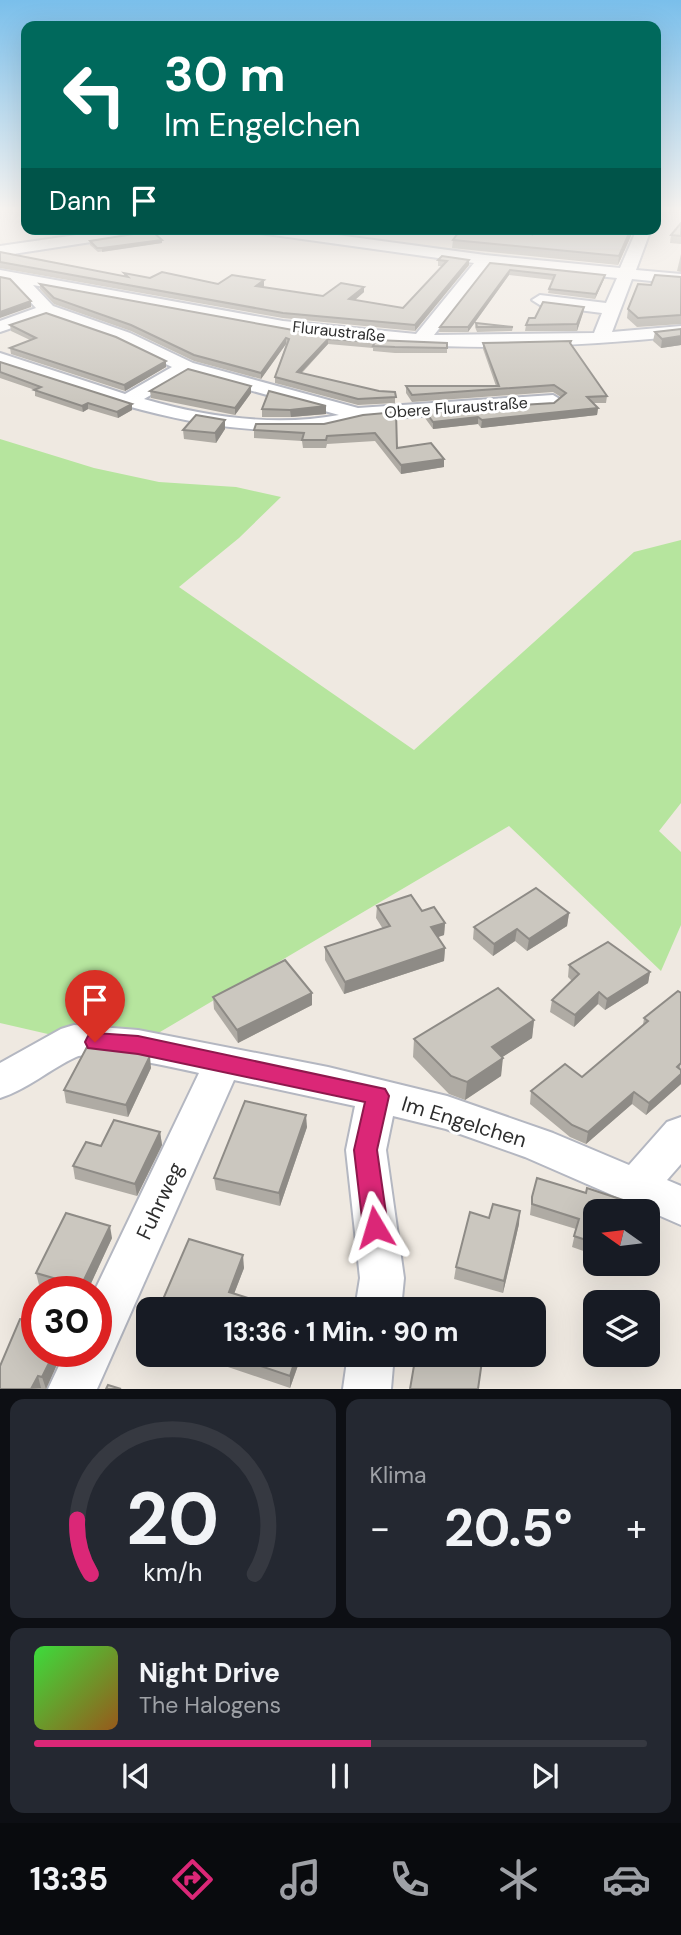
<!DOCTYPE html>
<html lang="de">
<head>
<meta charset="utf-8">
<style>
	:root { --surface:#171b24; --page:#242831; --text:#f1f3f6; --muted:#9ea1a6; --line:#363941; --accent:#db2777 }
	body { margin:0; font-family:"DM Sans",sans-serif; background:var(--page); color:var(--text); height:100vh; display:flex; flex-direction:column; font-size:26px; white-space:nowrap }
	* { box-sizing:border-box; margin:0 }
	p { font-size:23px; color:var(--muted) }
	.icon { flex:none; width:38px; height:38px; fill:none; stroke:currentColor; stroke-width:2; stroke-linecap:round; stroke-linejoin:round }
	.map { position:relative; height:1389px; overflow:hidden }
	.drawer { display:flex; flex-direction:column; gap:10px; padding:10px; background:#0d0f14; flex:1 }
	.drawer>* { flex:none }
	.guide { position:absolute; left:21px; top:21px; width:640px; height:214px; border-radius:14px; box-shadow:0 7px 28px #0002; background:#00695c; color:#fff; overflow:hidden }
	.needle { width:46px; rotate:284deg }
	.controls { position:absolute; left:583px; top:1199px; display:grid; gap:14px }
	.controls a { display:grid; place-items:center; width:77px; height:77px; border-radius:14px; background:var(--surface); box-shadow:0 7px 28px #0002; font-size:35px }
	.speed { position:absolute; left:21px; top:1276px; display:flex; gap:14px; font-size:35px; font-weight:700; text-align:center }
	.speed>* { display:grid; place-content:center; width:91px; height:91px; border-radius:50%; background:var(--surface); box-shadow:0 7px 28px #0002; line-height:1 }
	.speed .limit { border:10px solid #d22; background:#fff; color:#111 }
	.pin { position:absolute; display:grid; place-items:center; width:60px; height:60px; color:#fff; margin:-72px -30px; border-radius:50% 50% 50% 0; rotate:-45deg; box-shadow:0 0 7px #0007 }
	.pin .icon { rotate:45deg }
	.me { position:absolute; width:77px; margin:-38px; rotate:353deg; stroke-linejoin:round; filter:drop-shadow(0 0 5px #0008) }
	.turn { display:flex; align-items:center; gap:24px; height:147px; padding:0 28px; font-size:32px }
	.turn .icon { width:91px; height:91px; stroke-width:2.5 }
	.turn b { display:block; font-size:49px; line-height:60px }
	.then { display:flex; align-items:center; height:66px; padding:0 28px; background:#0003; gap:14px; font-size:26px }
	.big { font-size:52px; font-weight:700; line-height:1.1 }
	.drawer .card { flex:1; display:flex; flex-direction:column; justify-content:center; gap:10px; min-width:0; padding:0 24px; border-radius:14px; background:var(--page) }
	.drawer .dial { align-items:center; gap:0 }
	.dial svg { height:182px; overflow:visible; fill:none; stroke:var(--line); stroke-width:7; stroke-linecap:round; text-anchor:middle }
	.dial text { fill:var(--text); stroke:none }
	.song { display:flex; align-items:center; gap:21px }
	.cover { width:84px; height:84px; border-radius:10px; background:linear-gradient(135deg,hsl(120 70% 55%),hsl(30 70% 35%)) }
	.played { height:7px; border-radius:4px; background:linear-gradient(90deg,var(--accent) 55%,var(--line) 55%) }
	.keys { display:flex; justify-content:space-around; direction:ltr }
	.heat { display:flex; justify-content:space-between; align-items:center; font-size:38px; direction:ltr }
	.drawer .tiles { flex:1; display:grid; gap:10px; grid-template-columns:1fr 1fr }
	.card:last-child { grid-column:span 2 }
	.trip { position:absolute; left:136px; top:1297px; width:410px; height:70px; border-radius:14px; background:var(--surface); box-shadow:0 7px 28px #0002; font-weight:700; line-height:70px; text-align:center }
	.tabs { display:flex; height:112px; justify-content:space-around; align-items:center; background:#090b0e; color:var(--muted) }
	.tabs .icon { width:49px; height:49px }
	.tabs .selected { color:var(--accent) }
	.tabs b { font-size:32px; color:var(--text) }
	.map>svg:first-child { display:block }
	.green { fill:#b6e59e }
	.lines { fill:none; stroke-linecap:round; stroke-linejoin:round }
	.street-casing { stroke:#b4b7c1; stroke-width:4 }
	.street { fill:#fff; fill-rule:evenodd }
	.wall { fill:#afaba4 }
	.shaded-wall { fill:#8e8b86 }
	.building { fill:#cbc7bf; stroke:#8e8b86; stroke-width:2 }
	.route { fill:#db2777; stroke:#8e194d; stroke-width:2 }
	.labels { text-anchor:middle; stroke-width:6; stroke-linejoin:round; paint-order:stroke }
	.far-street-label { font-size:16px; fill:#2e2e2e; stroke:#fff }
	.near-street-label { font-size:21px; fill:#2e2e2e; stroke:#fff }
</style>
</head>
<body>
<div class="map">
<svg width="681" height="1389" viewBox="0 0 681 1389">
	<rect width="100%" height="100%" fill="#efe9e1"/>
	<!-- green -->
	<path class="green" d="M0,439L94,468L159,482L236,487L281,497L239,538L179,587L414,750L634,552L681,540V803L659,831L681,852V925L661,971L509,826L138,1045L74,1040L0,1023Z"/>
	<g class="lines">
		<!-- street casing -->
		<g class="street-casing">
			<g id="street">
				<path d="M118,229H157L150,233L0,256V246Z"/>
				<path d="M252,229H293L485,255L620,268L637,229H651L636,270L681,274V284L632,279L612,332L681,326V336C565,348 448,352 331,338C231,326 132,301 33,285L53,306L130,333L193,363L358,408L553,395L563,401L553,407L362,420C343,429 321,430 300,430C195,434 98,398 0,365V353L125,394L172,367L118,341L47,316L0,332V321L36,308L12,282L0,280V270L283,321L416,334L474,263L259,233ZM489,265L617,278L606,303L540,295L532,300L540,305L602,313L594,333L434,335ZM188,373L339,415C276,427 206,417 144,399Z"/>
				<path d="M74,1025L138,1030L328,1067L447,1096L553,1133L629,1165L667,1122L681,1117V1164L667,1180L681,1186V1225L525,1157L446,1129L393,1116L386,1150L404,1278L401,1309H355L360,1278L346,1150L355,1106L234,1080L97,1389H48L66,1351H96V1292H94L199,1073C177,1068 93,1049 76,1057C50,1069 28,1089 0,1098V1063L61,1029Z"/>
				<path d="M348,1354H394L391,1389H343Z"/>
			</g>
		</g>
		<!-- street -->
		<use href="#street" class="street"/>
	</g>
	<!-- wall -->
	<g class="wall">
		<path d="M681,223V244L670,243L671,235Z"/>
		<path d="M513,229H634L618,265L452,248L453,240L511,234Z"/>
		<path d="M90,241L162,243L98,252L90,245Z"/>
		<path d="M0,252L124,276V273L150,278L218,284L264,286L262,287L323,296L364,287V292L355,300L403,308L442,266H438V260H469V265L415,331L283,318L0,268Z"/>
		<path d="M681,254V272L677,271Z"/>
		<path d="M490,263L604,279L595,299L548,293L549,289L553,280L509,275L468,332H439L440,327Z"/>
		<path d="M681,277V324L637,327L627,318L628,309L651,285Z"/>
		<path d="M40,284L293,330L375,340L447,343V353H395L373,351V348L328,344L302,373L379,391L395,392V403L358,405L275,383V377L286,344L261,379L194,361L131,331L54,304L40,289Z"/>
		<path d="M584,307L583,313L577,331H525L526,325L535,318Z"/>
		<path d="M476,323L513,327L512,331L477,332L475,327Z"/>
		<path d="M10,325L166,361V367L125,391L11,354L10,348L30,340L11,331Z"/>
		<path d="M681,329V345L661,348L653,341L655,332Z"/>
		<path d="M483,343L571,344L607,396L606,403H593L598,408L597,415L481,428L478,424L433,429L425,418V411L554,403L561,397L553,392L412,402L406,393V386H496L483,349Z"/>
		<path d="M0,362L132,410L118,418L88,409L83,412L35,396V390L0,378Z"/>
		<path d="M251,386V393L235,415L151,398L150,391Z"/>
		<path d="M326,406V414L291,417H262V409Z"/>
		<path d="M363,415L397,448L444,467L401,474L375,441L327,444L326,448H303L302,441L254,438V430L324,424Z"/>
		<path d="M225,420V429L216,443L184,439L183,430Z"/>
		<path d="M377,906L422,911L445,923L444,935L437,937L445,948L444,961L344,994L325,960V947L383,929L376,918Z"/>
		<path d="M569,913L567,926L527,951L515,941L493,956L473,939L474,927Z"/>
		<path d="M569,965L650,972L648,983L605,1010L598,1004L574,1027L550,1012L552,1000L572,981L568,977Z"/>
		<path d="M678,991L681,1084L646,1115L632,1104L586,1144L570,1137L530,1104L531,1091L582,1077L643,1025L644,1018Z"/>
		<path d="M213,997L312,1005L238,1043L214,1009Z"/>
		<path d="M534,1020L532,1038L502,1057L501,1076L465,1100L449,1094L413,1057L414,1039Z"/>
		<path d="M151,1068L128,1117L66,1103L64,1090Z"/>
		<path d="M307,1127L280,1206L216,1190L214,1178Z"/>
		<path d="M160,1132L162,1145L137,1196L75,1179L73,1166L101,1146Z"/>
		<path d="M532,1197L595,1211V1255L572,1247L576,1229L530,1215Z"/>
		<path d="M489,1218L519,1224L503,1293L454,1279L456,1267Z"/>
		<path d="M112,1238L87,1292H60L39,1285L36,1273Z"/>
		<path d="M244,1268L234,1294L283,1309H162L161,1304Z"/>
		<path d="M37,1351H63L46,1389H0Z"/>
		<path d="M224,1354H302L290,1388L225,1366Z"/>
	</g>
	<!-- shaded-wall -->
	<g class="shaded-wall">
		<path d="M76,229H99L76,231Z"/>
		<path d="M631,229H634L618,265L619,256Z"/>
		<path d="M162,240V243L102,252V248Z"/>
		<path d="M469,260V265L415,331V325Z"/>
		<path d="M510,270L509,275L468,332V327Z"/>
		<path d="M605,275L604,279L595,299L596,294Z"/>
		<path d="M264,280V286L256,291V286Z"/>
		<path d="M364,287V292L349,305V299Z"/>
		<path d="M31,301V307L0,318V312Z"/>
		<path d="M584,307L583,313L577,331V324Z"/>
		<path d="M681,336V345L661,348L662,339Z"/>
		<path d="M286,338V344L261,379V373Z"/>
		<path d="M328,339V344L297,377V372Z"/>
		<path d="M166,361V367L125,391L124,385Z"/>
		<path d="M251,386V393L235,415V408Z"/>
		<path d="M88,403V409L83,412L82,406Z"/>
		<path d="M132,404V410L118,418L117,412Z"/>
		<path d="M326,406V414L291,417L290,410Z"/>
		<path d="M598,408L597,415L481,428L482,420Z"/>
		<path d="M478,417V424L433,429V422Z"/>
		<path d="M225,420V429L216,443L215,433Z"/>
		<path d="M444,459V467L401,474V465Z"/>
		<path d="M569,913L567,926L527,951L529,939Z"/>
		<path d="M445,923L444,935L430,940L431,927Z"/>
		<path d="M517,929L515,941L493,956L494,944Z"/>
		<path d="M445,948L444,961L344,994L345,982Z"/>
		<path d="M650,972L648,983L605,1010L607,999Z"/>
		<path d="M599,992L598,1004L574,1027L575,1015Z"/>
		<path d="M312,993V1005L238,1043L237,1030Z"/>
		<path d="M534,1020L532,1038L490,1065L492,1047Z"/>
		<path d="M150,1056L151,1068L128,1117L126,1105Z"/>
		<path d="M503,1058L501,1076L465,1100L467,1082Z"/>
		<path d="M681,1074V1084L646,1115L649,1103Z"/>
		<path d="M634,1092L632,1104L586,1144L588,1132Z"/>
		<path d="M306,1115L307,1127L280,1206L279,1193Z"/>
		<path d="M160,1132L162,1145L137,1196L135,1184Z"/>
		<path d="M520,1211L519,1224L503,1293L504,1281Z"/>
		<path d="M110,1226L112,1238L87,1292H82L81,1286Z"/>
		<path d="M243,1255L244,1268L230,1304L229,1292Z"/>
		<path d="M55,1351H63L46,1389L42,1377Z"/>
		<path d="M297,1354H302L290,1388V1376Z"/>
		<path d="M38,1376L41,1388L31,1389Z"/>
	</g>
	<!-- building -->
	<g class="building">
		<path d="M681,223V236L671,235Z"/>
		<path d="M461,229H473L511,234L513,229H523L533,235L529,229H631L619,256L453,240Z"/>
		<path d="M152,231L162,240L102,248H97L90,241Z"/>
		<path d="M0,252L128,277L124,273L150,278L162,272L218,284L232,275L264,280L256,286L323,296L341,283L364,287L349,299L403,308L447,261L438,260L442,256L469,260L415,325L283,313L0,262Z"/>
		<path d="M490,263L605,275L596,294L549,289L555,275L510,270L468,327H440Z"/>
		<path d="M655,275L681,277V315L638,318L628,309L638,284L651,285Z"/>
		<path d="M0,277L10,279L31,301L0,312Z"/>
		<path d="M40,284L293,330L375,340L447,343V348L395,347L373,346L375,342L328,339L297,372L379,391L395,392L396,397L358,399L275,377L289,339L286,338L261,373L194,355L131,325L54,298Z"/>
		<path d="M543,302L584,307L577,324L526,325L529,318H535Z"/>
		<path d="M46,313L116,337L166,361L124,385L10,348L36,338L10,325Z"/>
		<path d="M476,323L513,327H477Z"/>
		<path d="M681,329V336L662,339L655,332Z"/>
		<path d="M571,341L570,343L607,396L587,397L598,408L482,420L478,417L433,422L425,411L554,403L566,393L554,385L412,395L406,386H499L483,343Z"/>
		<path d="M0,362L132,404L117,412L88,403L82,406L34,390L41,387L0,372Z"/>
		<path d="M188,369L251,386L235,408L150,391Z"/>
		<path d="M269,391L326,406L290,410L262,409Z"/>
		<path d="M396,412L397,448L431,443L444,459L401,465L375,433L327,436L326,440H302L304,433L254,430L256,424H324L363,415Z"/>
		<path d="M196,415L225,420L215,433L183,430Z"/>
		<path d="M536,888L569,913L529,939L517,929L494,944L474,927Z"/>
		<path d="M411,895L422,911L434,907L445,923L431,927L445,948L345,982L325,947L390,926L377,906Z"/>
		<path d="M608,942L650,972L607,999L599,992L575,1015L552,1000L579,974L569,965Z"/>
		<path d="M285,960L312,993L237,1030L213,997Z"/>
		<path d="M498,988L534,1020L492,1047L503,1058L467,1082L451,1076L414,1039Z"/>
		<path d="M678,991L681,993V1063L677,1067L681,1070V1074L649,1103L634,1092L588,1132L572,1125L531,1091L565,1064L582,1077L648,1021L644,1018Z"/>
		<path d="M88,1045L109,1047L150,1056L126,1105L64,1090Z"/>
		<path d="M245,1101L306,1115L279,1193L214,1178Z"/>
		<path d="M114,1120L160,1132L135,1184L73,1166L86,1142L101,1146Z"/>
		<path d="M537,1178L586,1193L587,1188L635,1204L634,1211H595V1243L574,1236L579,1219L532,1204V1197Z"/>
		<path d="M493,1204L520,1211L504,1281L456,1267L470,1212L489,1218Z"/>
		<path d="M66,1213L110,1226L81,1286L36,1273Z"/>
		<path d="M189,1239L243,1255L229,1292L283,1309H177L161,1304Z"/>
		<path d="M20,1319L37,1322V1351H55L42,1377L38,1376L31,1389H0V1366Z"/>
		<path d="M225,1354H297L290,1376Z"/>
		<path d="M416,1354H483L478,1389H410Z"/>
		<path d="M108,1385L121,1389H106Z"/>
	</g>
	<!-- sky -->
	<linearGradient id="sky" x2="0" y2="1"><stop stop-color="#7abfeb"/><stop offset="0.52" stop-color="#f8f5f2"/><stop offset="1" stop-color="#f8f5f2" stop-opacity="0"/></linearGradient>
	<rect width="681" height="401" fill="url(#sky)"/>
	<!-- route -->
	<path class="route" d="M95,1033L138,1036L385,1089L389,1096L377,1150L388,1227L384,1235L375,1238L367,1235L363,1227L354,1150L365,1102L138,1054L88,1048L85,1042L88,1036Z"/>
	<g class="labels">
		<!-- far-street labels -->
		<g class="far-street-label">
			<text transform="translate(339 331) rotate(6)" y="6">Fluraustraße</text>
			<text transform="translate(456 407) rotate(-4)" y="6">Obere Fluraustraße</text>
		</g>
		<!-- near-street labels -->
		<g class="near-street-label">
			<text transform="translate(464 1122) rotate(17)" y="7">Im Engelchen</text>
			<text transform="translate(160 1201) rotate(-65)" y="7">Fuhrweg</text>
		</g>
	</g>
</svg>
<div class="controls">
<a><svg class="needle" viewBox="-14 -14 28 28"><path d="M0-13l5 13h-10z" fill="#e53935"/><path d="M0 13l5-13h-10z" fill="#9ea1a6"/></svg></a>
<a><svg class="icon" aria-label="layers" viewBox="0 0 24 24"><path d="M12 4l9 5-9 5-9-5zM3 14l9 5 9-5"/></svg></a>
</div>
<div class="speed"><div class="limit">30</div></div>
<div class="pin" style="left:95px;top:1042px;background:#d93025"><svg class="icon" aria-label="arrive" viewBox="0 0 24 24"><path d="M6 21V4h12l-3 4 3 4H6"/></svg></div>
<svg class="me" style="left:375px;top:1227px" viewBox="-20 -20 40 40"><path d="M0-17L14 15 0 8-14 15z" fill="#db2777" stroke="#fff" stroke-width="4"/></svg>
<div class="trip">13:36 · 1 Min. · 90 m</div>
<div class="guide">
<div class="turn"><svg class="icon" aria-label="left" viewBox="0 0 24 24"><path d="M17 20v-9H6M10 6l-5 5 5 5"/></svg><div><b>30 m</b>Im Engelchen</div></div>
<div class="then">Dann<svg class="icon" aria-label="arrive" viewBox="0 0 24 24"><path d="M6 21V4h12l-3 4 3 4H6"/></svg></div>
</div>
</div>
<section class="drawer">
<div class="tiles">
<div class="card dial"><svg viewBox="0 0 100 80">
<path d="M14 69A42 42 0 1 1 86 69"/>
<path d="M14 69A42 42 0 0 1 8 45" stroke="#db2777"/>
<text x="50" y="56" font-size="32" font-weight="700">20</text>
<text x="50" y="72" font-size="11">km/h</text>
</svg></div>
<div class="card"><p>Klima</p>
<div class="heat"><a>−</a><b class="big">20.5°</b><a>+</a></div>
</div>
<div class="card">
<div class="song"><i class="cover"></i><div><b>Night Drive</b><p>The Halogens</p></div></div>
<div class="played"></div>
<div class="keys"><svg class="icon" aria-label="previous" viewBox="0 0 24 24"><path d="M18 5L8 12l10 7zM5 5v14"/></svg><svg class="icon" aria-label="pause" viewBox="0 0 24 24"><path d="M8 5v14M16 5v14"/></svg><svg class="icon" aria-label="next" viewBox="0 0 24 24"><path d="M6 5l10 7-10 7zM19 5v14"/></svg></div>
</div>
</div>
</section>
<nav class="tabs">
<b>13:35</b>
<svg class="icon selected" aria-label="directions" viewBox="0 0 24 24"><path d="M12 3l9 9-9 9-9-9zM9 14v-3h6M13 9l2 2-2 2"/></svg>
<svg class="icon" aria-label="music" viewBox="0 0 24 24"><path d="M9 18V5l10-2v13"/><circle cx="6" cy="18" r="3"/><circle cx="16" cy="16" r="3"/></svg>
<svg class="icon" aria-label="phone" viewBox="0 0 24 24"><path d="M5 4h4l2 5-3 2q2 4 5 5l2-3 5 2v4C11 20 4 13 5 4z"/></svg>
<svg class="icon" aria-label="climate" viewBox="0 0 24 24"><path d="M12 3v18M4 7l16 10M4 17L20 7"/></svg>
<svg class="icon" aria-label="car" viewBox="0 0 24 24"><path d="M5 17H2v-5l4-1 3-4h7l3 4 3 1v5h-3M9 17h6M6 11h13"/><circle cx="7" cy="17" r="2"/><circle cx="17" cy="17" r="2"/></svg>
</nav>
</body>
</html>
